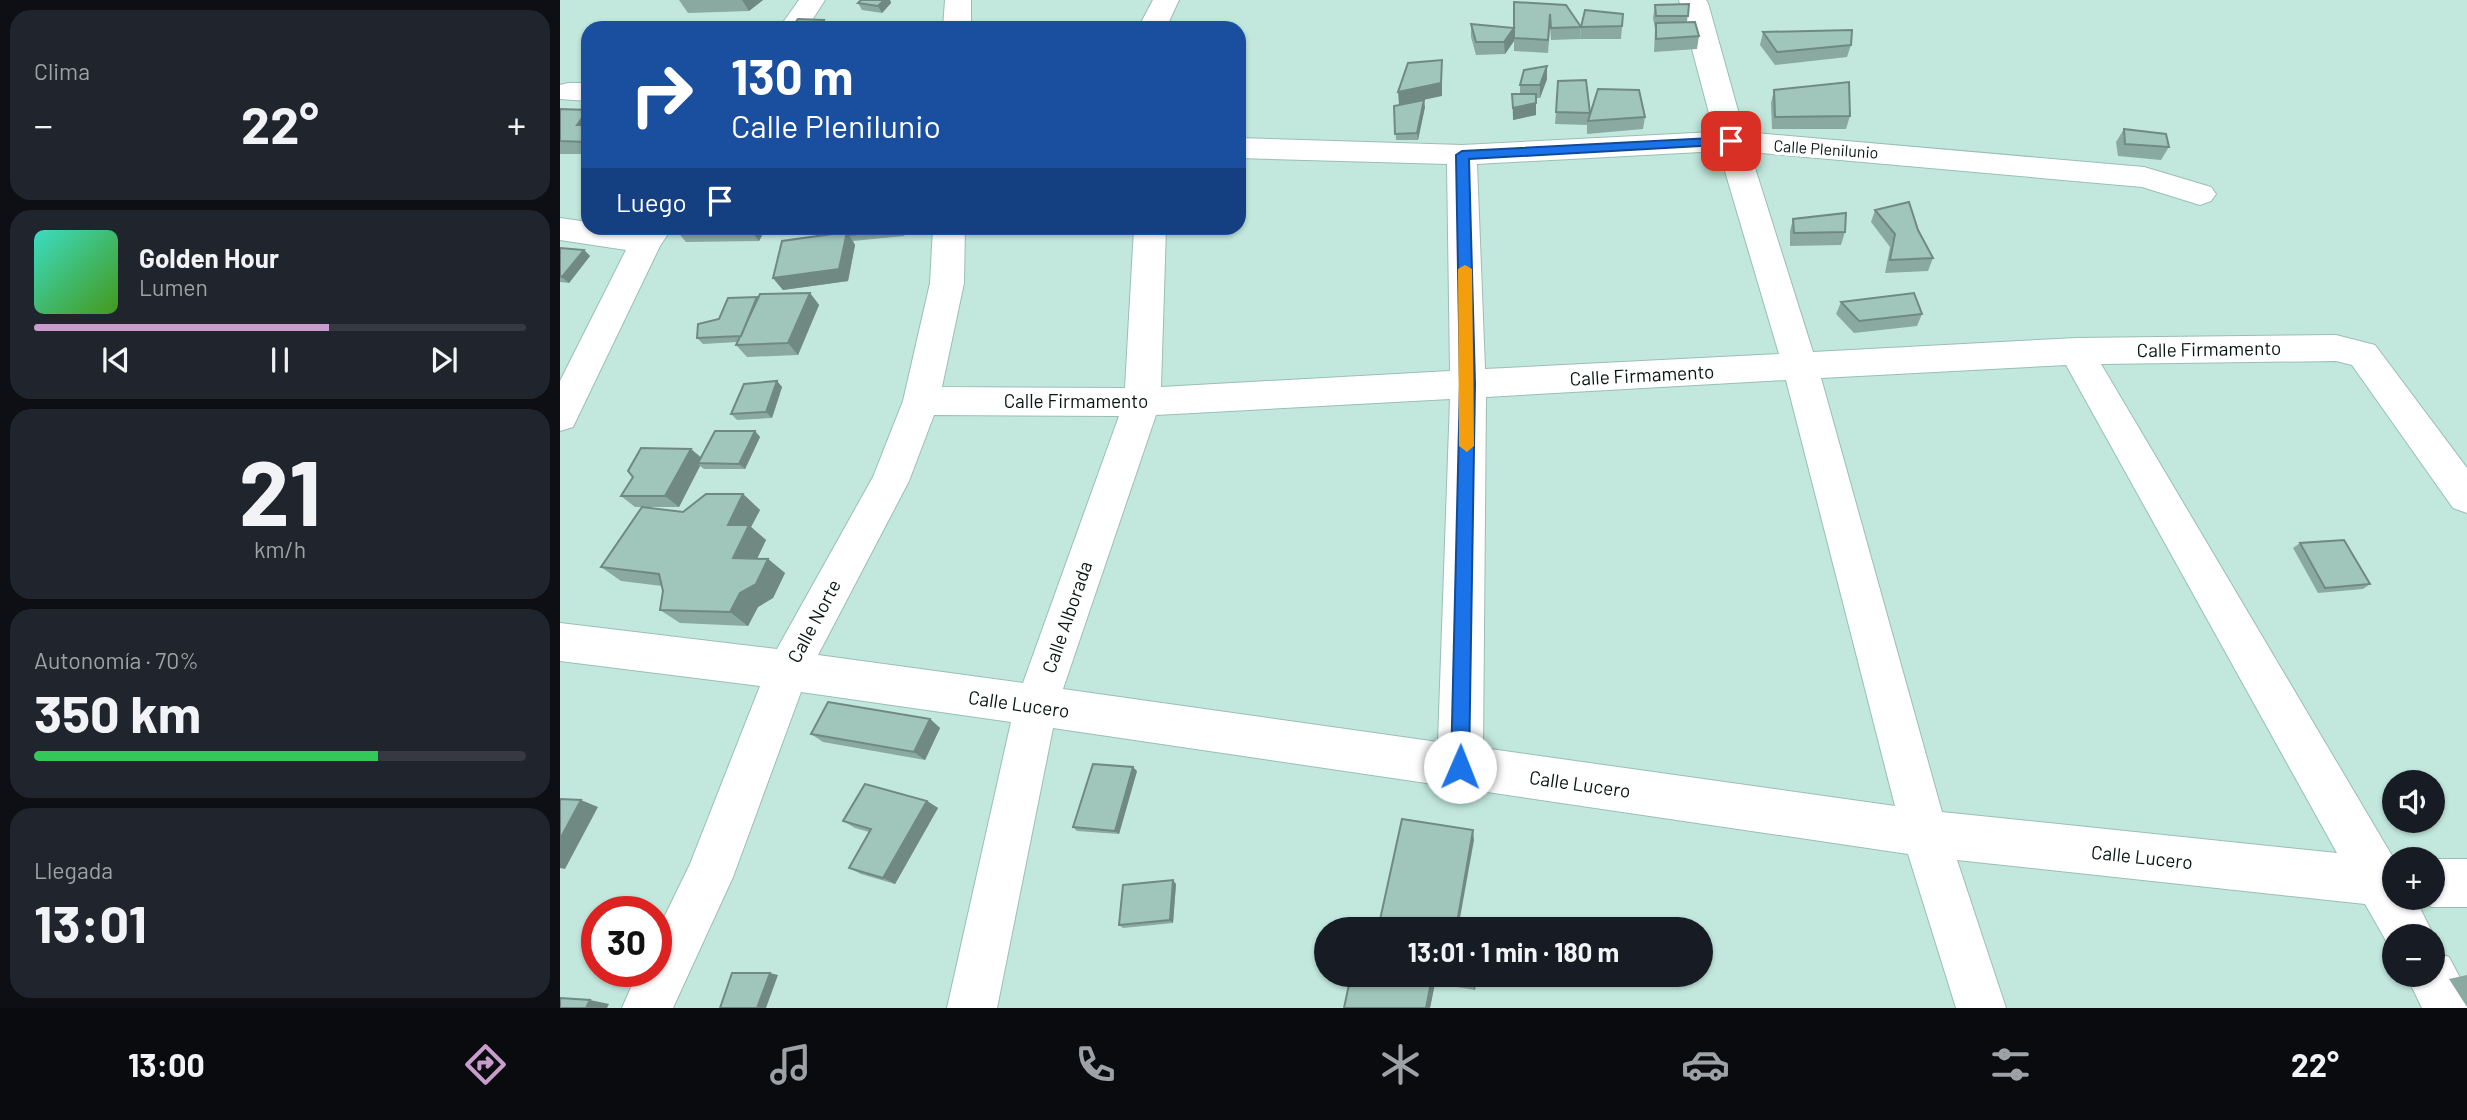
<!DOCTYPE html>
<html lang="es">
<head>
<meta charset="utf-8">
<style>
	:root { --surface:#171b24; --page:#20242c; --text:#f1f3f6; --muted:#9ea1a6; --line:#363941; --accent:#c89ccb }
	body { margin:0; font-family:Barlow,sans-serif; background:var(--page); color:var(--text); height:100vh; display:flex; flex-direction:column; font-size:26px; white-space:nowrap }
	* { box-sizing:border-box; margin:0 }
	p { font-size:23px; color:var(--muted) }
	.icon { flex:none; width:38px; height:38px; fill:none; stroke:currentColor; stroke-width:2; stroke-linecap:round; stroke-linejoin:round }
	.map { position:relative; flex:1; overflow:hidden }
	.details { display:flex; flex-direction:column; gap:10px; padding:10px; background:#0d0f14; width:560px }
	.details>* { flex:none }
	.banner { position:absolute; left:21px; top:21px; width:665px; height:214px; border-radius:21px; box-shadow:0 2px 5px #0004; background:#1a4fa0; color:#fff; overflow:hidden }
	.tools { position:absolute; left:1822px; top:770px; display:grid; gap:14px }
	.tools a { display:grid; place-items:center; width:63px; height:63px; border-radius:50%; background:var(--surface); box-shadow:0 2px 5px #0004; font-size:35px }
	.speed { position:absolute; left:21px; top:896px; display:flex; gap:14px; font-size:35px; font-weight:700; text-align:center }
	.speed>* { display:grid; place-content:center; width:91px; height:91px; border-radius:50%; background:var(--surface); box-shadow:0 2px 5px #0004; line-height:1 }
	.speed .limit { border:10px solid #d22; background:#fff; color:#111 }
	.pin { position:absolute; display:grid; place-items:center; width:60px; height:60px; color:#fff; margin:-30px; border-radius:14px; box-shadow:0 4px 10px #0006 }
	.me { position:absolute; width:77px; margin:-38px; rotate:1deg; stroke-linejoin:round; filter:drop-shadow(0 0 5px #0008) }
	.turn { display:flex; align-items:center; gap:24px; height:147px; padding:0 35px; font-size:32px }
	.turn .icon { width:91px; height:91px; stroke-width:2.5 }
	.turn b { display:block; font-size:49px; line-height:60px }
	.then { display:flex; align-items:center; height:66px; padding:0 35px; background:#0003; gap:14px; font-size:26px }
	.big { font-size:52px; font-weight:700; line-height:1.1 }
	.details .widget { flex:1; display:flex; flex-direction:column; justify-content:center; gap:10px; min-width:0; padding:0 24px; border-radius:21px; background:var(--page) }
	.details .dial { align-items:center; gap:0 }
	.dial b { font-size:91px; line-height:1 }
	.song { display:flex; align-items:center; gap:21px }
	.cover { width:84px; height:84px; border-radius:10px; background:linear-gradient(135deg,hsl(170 70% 55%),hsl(100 70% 35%)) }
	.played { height:7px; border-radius:4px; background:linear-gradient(90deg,var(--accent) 60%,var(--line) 60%) }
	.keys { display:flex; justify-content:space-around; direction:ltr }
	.heat { display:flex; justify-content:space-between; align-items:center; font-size:38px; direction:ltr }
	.charge { height:10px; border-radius:5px; background:linear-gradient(90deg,#34c759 70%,var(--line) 0) }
	.trip { position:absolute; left:754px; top:917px; width:399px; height:70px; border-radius:35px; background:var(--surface); box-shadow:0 2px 5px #0004; font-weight:700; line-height:70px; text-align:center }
	.tab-bar { display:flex; height:112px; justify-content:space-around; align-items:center; background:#090b0e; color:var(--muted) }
	.tab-bar .icon { width:49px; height:49px }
	.tab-bar .current { color:var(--accent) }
	.tab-bar b { font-size:32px; color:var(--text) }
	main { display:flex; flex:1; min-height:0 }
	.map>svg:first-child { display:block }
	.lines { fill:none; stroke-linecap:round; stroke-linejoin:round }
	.minor-casing { stroke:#9abeb5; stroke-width:2 }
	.minor { fill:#fff; fill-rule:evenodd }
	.wall { fill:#8aa9a1 }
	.shaded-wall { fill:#708a83 }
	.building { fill:#a0c5bb; stroke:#708a83; stroke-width:2 }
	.route { fill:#1a73e8; stroke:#114b97; stroke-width:2 }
	.slow { fill:#f59e0b }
	.labels { text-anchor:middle; stroke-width:7; stroke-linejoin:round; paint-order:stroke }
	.far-street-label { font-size:16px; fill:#091714; stroke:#fff }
	.street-label { font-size:19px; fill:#091714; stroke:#fff }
</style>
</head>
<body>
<main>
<section class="details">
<div class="widget"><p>Clima</p>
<div class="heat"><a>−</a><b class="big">22°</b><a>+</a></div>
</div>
<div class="widget">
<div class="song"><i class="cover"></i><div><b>Golden Hour</b><p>Lumen</p></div></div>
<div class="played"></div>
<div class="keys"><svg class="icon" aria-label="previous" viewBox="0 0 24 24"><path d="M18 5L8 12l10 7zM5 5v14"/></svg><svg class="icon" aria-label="pause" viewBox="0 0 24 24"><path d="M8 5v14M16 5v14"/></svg><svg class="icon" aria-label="next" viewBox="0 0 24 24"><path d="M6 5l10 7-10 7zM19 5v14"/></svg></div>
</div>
<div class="widget dial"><b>21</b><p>km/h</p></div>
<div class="widget"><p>Autonomía · 70%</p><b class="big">350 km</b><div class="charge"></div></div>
<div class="widget"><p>Llegada</p><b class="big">13:01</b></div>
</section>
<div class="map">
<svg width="1907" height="1008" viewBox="0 0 1907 1008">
	<rect width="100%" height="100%" fill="#c2e8de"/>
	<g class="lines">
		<!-- minor casing -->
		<g class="minor-casing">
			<g id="minor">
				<path d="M239,0H265L247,28H219Z"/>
				<path d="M385,0H411V28H383Z"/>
				<path d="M593,0H619L606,28H578Z"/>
				<path d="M1119,0H1146L1148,3L1184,132L1584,167L1651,187L1656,194L1651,201L1640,205L1582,187L1190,152L1253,352L1516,338L1776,335L1815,345L1907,468V513L1893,508L1792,365L1776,361L1541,364L1834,859V898H1872V859H1907V907H1872L1856,900L1874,936L1872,941V936H1834L1833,953L1805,904L1397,860L1446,1008H1396L1348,854L493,728L437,1008H387L451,722L241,692L173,877L113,1008H62L78,971H96V934L130,864L200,686L0,661V623L217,649L313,477L343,401L370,283L373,228H405L404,283L382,387L565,388L574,228H606L601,387L890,371L887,164L679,158V138L902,145L1154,132ZM1159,151L1219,354L925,369L917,164ZM1506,365L1777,853L1382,812L1261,378ZM1226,380L1335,806L923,748L926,397ZM890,399L878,742L503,689L596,415ZM374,415L559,416L463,683L258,655L349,481Z"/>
				<path d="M8,83H28V101L0,99V85Z"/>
				<path d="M0,218L28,222V228H112L100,246L13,427L0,431V381L66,250L0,240Z"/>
				<path d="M1872,951L1889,957L1907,991V1008H1862L1846,975H1872Z"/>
			</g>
		</g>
		<!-- minor -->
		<use href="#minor" class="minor"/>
	</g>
	<!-- wall -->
	<g class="wall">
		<path d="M119,0H203L189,11L128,13Z"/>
		<path d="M301,0H330L331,3L322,13L302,10L298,3Z"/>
		<path d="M954,2L1021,27L1020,39L991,40L990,27L988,53L954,51V41L945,54L916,55L911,37V24L954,28Z"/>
		<path d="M1129,4L1127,22L1139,36L1137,49L1094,52L1095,29L1093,18L1095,5Z"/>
		<path d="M1063,14L1061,39H1020L1021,27Z"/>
		<path d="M1203,32L1291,45L1287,57L1215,65L1200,45Z"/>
		<path d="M987,79L980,98H976V115L953,120L952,94H960V85Z"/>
		<path d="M1214,90L1290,116L1286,129H1212L1211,103Z"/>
		<path d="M834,106L865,107L858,140H836Z"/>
		<path d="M0,109L28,110V154H0Z"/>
		<path d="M996,112H1030L1085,117L1083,129L1027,134V125L995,124Z"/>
		<path d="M1564,129L1609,147L1601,160L1558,156L1556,142Z"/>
		<path d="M1315,210L1358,230L1373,258L1368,271L1325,273L1330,247L1311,222Z"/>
		<path d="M1233,219L1285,232L1281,245L1230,246V231Z"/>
		<path d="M116,228H206L199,241L126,242L115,229Z"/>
		<path d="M346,228L344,236L293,241L295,245L288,281L223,290L213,278L222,241Z"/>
		<path d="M0,248L24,250L30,256L9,283L0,282Z"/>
		<path d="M250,293L259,305L238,355L187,357L176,345L177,342L143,344L137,338L159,319L199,298Z"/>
		<path d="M1281,302L1362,314L1357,326L1294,333L1276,314Z"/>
		<path d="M217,381L222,387L212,418L177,420L171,414Z"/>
		<path d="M195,431L200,437L185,469H144L140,466L119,507H75L61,496L73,477L131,449L141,457Z"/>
		<path d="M183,494L200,510L191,527L206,540L197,559H208L225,573L213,598L198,607L188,626L120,623L100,610L103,591L102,586L61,581L41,567L123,512Z"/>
		<path d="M1740,543L1810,584L1803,589L1758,593L1733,548Z"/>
		<path d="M370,719L380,728L365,760L263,742L251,734Z"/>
		<path d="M577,771L559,834L517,831L513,827Z"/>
		<path d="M367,801L378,808L335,884L301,874L289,868L309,832L295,828L283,821Z"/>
		<path d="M616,884L613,923L563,928L559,925Z"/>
		<path d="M791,975H917L915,990L875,983L870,1008H784Z"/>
		<path d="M1907,975V1007L1889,979Z"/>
	</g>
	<!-- shaded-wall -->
	<g class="shaded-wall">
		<path d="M182,0H203L189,11Z"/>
		<path d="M324,0H330L331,3L322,13L318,6Z"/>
		<path d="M264,20L268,26L267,28H259Z"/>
		<path d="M954,28V41L945,54L944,42Z"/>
		<path d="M882,60V96L839,105L838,92Z"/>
		<path d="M987,66V79L980,98V85Z"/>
		<path d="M864,100L865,107L858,140L857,133Z"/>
		<path d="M976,103V115L953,120V108Z"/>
		<path d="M28,111V137L17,125Z"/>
		<path d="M189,228H206L199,241Z"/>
		<path d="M340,228H346L344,236L340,229Z"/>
		<path d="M287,232L295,245L288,281L223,290L213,278Z"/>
		<path d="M24,250L30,256L9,283L2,277Z"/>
		<path d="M250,293L259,305L238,355L228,343Z"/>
		<path d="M217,381L222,387L212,418L206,412Z"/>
		<path d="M195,431L200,437L185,469L179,464Z"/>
		<path d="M131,449L143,460L138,463L140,466L119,507L105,496Z"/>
		<path d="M183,494L200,510L191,527L206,540L190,573L173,558L168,525Z"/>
		<path d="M208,559L225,573L213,598L198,607L188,626L170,612L180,593Z"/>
		<path d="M370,719L380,728L365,760L354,752Z"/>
		<path d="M573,767L577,771L559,834L555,831Z"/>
		<path d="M21,800L38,807L5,869L0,868V839Z"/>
		<path d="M367,801L378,808L335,884L323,878Z"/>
		<path d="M913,830L914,840L898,929H896Z"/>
		<path d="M613,880L616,884L613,923L610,920Z"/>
		<path d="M210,973L218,975L206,1008H197Z"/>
		<path d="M915,975H917L915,990L913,984Z"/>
		<path d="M872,977L875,983L870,1008H866Z"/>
		<path d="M30,1000L49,1004L47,1008H26Z"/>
	</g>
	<!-- building -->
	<g class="building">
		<path d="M301,0H324L318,6L298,3Z"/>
		<path d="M954,2L1006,5L1021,27L991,28L990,14L988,40L954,38Z"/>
		<path d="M1129,4L1128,16H1096L1095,5Z"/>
		<path d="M1025,10L1063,14L1062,26L1021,27Z"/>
		<path d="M238,19L264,20L259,28H231Z"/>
		<path d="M1135,22L1139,36L1096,39V23Z"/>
		<path d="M911,24L954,28L944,42H916Z"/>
		<path d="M1292,30L1291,45L1217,52L1203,32Z"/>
		<path d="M882,60L881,83L838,92L848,63Z"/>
		<path d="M987,66L980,85H960L964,70Z"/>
		<path d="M1026,80L1030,113L996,112L998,81Z"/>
		<path d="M1289,82L1290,116L1215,117L1214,90Z"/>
		<path d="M1038,89L1079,90L1085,117L1028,121Z"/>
		<path d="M952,94H976V103L953,108Z"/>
		<path d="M864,100L857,133L835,134L834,106Z"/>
		<path d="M0,109L28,110L17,125H28V140L26,142L0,141Z"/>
		<path d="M1564,129L1606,134L1609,147L1565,144Z"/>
		<path d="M1349,202L1358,230L1373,258L1330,260L1335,234L1315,210Z"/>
		<path d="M1286,213L1285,232L1234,233L1233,219Z"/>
		<path d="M116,228H190H189L115,229Z"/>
		<path d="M282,228H340V229L289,235L287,232L280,233Z"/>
		<path d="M287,232L279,269L213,278L222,241Z"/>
		<path d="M0,248L24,250L2,277L0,276Z"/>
		<path d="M250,293L228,343L176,345L200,294Z"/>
		<path d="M1354,293L1362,314L1299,321L1281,302Z"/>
		<path d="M197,297L181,336L137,338L138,324L159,319L168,298Z"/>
		<path d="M217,381L206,412L171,414L184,384Z"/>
		<path d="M155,431H195L179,464L138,463Z"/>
		<path d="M81,448L131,449L105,496H61L73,477L68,471Z"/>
		<path d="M146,494H183L168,525H189L173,558L208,559L196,584L180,593L170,612L100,610L103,591L99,574L41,567L82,507L123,512Z"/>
		<path d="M1784,540L1810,584L1765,588L1740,543Z"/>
		<path d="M268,702L370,719L354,752L251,734Z"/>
		<path d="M533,764L573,767L555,831L513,827Z"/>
		<path d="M305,784L367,801L323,878L289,868L311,829L283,821Z"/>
		<path d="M0,799L21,800L0,839Z"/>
		<path d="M842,819L913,830L896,929H818Z"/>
		<path d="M613,880L610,920L559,925L563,885Z"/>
		<path d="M172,973H210L197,1008H160Z"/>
		<path d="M791,975H915L913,984L872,977L866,1008H784Z"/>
		<path d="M0,998L30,1000L26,1008H0Z"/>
	</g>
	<!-- route -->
	<path class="route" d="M1171,137L1175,139V144L909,159L915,384L909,767L907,773L900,776L894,773L891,767L900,384L896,155L902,151Z"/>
	<!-- slow -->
	<path class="slow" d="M905,265L912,269L914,446L907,452L899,446L898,269Z"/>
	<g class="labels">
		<!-- far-street labels -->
		<g class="far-street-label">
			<text transform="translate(1266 149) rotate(4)" y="6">Calle Plenilunio</text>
		</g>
		<!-- street labels -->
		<g class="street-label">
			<text transform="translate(1649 349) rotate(-1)" y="7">Calle Firmamento</text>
			<text transform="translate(1082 375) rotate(-3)" y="7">Calle Firmamento</text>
			<text x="516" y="408">Calle Firmamento</text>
			<text transform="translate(507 617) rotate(-71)" y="7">Calle Alborada</text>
			<text transform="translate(254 621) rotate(-62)" y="7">Calle Norte</text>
			<text transform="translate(459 704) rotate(8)" y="7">Calle Lucero</text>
			<text transform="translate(1020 784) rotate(8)" y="7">Calle Lucero</text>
			<text transform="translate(1582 857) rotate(6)" y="7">Calle Lucero</text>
		</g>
	</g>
</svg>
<div class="tools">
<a><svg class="icon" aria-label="sound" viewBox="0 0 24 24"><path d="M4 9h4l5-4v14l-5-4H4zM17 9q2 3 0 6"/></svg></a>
<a>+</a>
<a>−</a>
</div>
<div class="speed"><div class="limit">30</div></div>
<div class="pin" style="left:1171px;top:141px;background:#d93025"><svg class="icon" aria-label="arrive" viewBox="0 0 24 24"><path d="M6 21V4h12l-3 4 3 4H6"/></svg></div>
<svg class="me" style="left:900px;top:767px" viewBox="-20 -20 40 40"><circle r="19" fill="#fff"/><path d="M0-13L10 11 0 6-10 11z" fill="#1a73e8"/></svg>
<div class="trip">13:01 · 1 min · 180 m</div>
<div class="banner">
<div class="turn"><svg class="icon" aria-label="right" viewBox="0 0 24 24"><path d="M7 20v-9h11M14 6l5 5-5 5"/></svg><div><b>130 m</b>Calle Plenilunio</div></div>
<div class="then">Luego<svg class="icon" aria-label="arrive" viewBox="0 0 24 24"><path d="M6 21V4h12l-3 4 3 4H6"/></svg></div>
</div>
</div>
</main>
<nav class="tab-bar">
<b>13:00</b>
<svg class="icon current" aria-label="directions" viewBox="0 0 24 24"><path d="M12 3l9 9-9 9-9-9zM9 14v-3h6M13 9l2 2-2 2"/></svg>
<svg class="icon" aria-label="music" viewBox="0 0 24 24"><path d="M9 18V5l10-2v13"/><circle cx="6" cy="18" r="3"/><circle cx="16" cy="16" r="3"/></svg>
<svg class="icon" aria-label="phone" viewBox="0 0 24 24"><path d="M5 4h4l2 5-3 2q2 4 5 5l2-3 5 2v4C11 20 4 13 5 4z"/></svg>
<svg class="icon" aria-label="climate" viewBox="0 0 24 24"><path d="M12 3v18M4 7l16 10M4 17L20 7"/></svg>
<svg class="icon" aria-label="car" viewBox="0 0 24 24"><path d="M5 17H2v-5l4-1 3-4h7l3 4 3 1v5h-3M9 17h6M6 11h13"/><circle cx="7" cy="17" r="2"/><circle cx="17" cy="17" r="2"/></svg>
<svg class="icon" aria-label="filters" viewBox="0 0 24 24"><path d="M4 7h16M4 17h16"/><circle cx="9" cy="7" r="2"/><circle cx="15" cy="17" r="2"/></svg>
<b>22°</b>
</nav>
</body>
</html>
